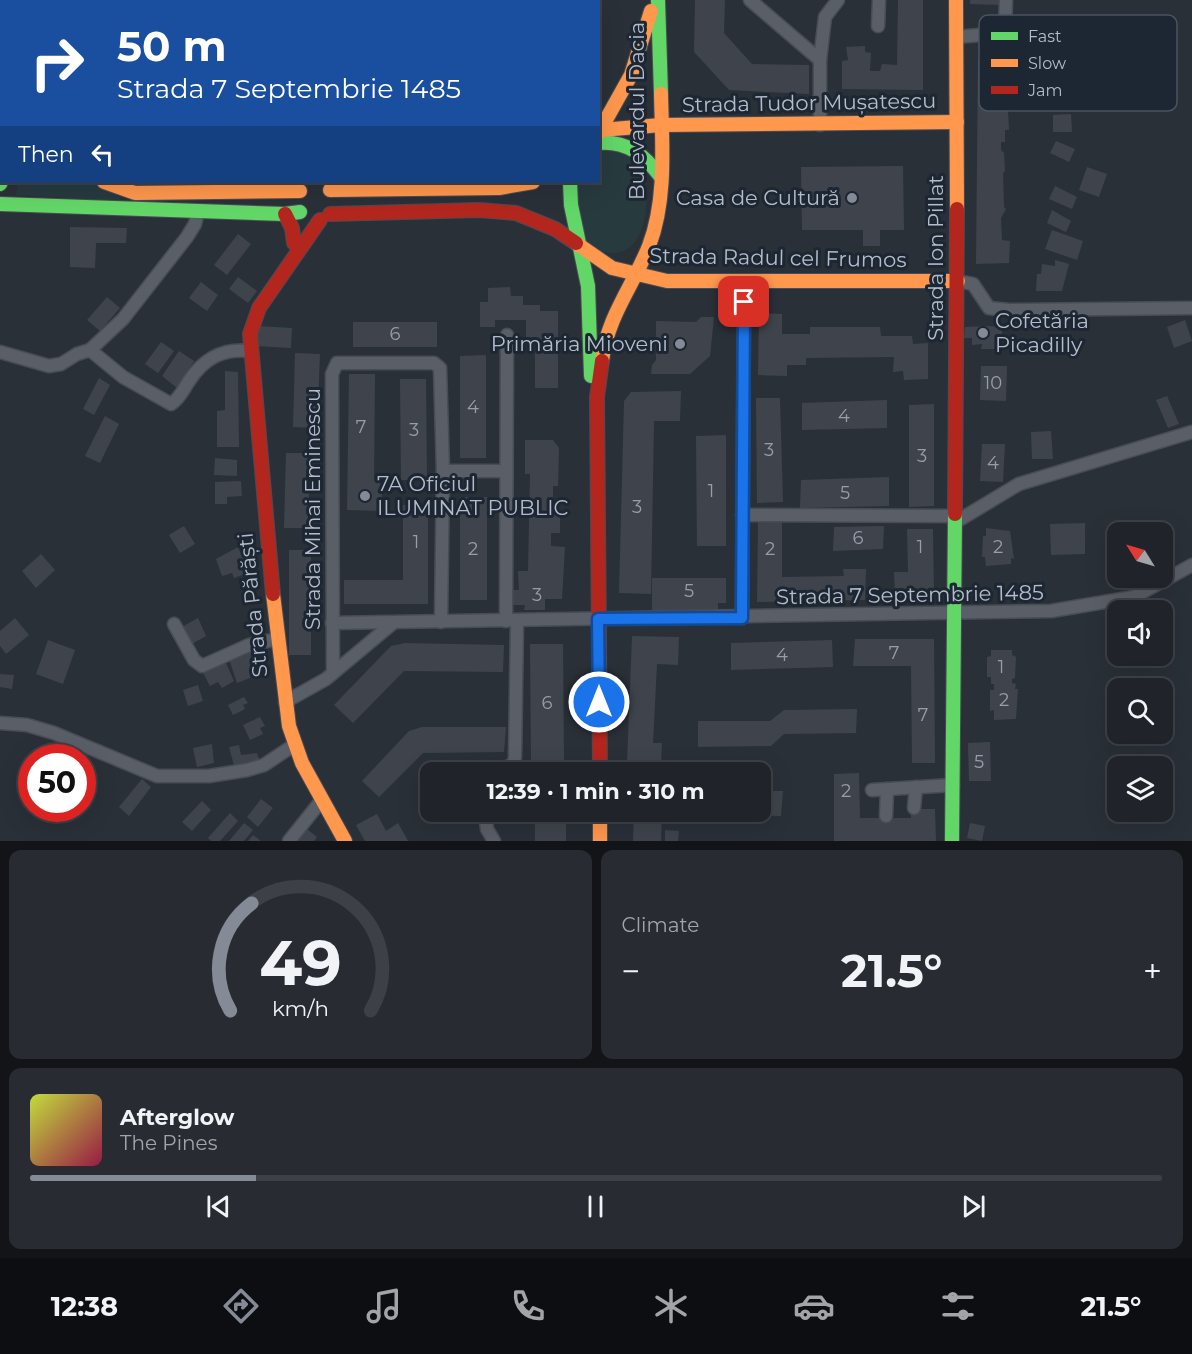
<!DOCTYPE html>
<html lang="en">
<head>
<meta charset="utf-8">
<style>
	:root { --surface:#20242a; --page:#282c32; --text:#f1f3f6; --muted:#a2a4a8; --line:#3d4147; --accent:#848b96 }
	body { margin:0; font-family:Montserrat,sans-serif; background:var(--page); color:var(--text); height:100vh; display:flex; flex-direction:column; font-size:22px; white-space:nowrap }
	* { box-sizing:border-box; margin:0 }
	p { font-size:20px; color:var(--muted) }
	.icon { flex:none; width:33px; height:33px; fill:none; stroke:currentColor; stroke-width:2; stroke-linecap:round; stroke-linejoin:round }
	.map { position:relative; height:841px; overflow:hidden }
	.details { display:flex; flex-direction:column; gap:9px; padding:9px; background:#121417; flex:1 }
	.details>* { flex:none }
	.guide { position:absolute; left:0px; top:0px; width:600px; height:183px; box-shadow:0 6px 24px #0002,0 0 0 2px var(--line); background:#1a4fa0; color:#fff; overflow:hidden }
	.needle { width:39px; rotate:307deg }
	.fabs { position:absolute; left:1107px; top:522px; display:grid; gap:12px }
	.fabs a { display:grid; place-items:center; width:66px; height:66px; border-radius:12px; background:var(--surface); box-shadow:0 6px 24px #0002,0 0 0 2px var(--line); font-size:30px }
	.speed { position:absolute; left:18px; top:744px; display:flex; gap:12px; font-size:30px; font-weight:700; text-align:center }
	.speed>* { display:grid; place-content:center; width:78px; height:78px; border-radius:50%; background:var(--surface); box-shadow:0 6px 24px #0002,0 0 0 2px var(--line); line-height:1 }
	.speed .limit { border:9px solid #d22; background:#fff; color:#111 }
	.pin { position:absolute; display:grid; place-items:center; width:51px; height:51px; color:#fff; margin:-26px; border-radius:12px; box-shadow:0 3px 9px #0006 }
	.me { position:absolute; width:66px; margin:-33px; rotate:0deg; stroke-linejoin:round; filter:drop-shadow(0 0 4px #0008) }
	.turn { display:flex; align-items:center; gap:21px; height:126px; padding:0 18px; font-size:27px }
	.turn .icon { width:78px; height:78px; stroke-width:2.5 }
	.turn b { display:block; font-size:42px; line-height:51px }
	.then { display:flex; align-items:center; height:57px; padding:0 18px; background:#0003; gap:12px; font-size:22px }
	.big { font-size:45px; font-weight:700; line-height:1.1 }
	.details .card { flex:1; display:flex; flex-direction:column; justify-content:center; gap:9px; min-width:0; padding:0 21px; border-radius:12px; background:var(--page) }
	.details .dial { align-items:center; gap:0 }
	.dial svg { height:156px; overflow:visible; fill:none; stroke:var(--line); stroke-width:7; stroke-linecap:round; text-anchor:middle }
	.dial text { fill:var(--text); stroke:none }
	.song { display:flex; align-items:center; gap:18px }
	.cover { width:72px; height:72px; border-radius:9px; background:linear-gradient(135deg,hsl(70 70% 55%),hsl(340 70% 35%)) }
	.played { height:6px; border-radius:3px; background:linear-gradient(90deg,var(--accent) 20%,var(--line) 20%) }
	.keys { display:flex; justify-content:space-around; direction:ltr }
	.heat { display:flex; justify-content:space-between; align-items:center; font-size:33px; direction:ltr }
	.details .tiles { flex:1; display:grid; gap:9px; grid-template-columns:1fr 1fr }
	.card:last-child { grid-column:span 2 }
	.trip { position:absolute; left:420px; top:762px; width:351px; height:60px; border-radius:12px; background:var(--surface); box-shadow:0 6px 24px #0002,0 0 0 2px var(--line); font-weight:700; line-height:60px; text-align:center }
	.tab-bar { display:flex; height:96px; justify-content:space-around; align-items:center; background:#0d0e11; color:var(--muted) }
	.tab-bar .icon { width:42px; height:42px }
	.tab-bar .on { color:var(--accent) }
	.tab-bar b { font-size:27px; color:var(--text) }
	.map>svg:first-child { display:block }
	.green { fill:#273a3e }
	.building { fill:#3f444c }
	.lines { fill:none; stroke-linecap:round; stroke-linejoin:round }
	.street-casing { stroke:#484c55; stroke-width:15 }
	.fast-casing { stroke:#484c55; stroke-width:16 }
	.slow-casing { stroke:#484c55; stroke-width:16 }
	.jam-casing { stroke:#484c55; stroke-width:16 }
	.street { stroke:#5a5e66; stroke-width:12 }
	.fast { stroke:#63d668; stroke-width:14 }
	.slow { stroke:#ff974d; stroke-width:14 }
	.jam { stroke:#b3261e; stroke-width:14 }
	.route-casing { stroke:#114b97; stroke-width:15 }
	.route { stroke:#1a73e8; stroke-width:10 }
	.poi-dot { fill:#848b96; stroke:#1d2633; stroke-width:2 }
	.labels { text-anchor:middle; stroke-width:6; stroke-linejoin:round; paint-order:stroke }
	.number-label { font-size:18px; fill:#979eaa }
	.street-label { font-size:21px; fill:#b4bcc9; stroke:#1d2633 }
	.poi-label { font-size:21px; fill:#b4bcc9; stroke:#1d2633; text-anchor:end }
	.key { fill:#1d2633; stroke:#4a5360; stroke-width:1.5 }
	.key-label { font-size:16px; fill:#b4bcc9 }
</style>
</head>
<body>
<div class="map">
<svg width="1192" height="841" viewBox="0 0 1192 841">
	<rect width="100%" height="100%" fill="#2a3038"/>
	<!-- green -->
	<g class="green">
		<path d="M612,148L638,161C656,192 647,275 593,248L580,231L576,182H598L599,150Z"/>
		<path d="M18,182H93L120,197V201L16,195Z"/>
	</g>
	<!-- building -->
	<g class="building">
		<path d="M695,0H725L724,33L752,64L809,65V94L729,90L694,52Z"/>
		<path d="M898,0H923V90L842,89V61L848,60L846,47L865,46V52L871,53L870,71H880L882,64L897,65Z"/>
		<path d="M970,0H1000L999,5L970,4Z"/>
		<path d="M978,60L1015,63L1014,86L1007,89L1005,108L1008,111L1009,130H1005V142H1001V150L1004,153L1005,171L1003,173L1004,207L1006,209L1001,218L1002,240L1010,241L1009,263L976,264Z"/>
		<path d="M1071,114L1072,132H1053V115Z"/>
		<path d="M1056,141L1075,149L1069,162L1050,153Z"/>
		<path d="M903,166L904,230H880V246H863V230H802L801,167Z"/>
		<path d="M1087,167L1107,174L1099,197L1079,190Z"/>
		<path d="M1055,186L1077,197L1072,209L1049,199Z"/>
		<path d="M1052,210L1071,221L1066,232L1047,223Z"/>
		<path d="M70,227L127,228L126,243H96L95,268L70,267Z"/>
		<path d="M1052,230L1083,241L1077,260L1045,249Z"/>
		<path d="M238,234L251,244L227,275L214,265Z"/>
		<path d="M1055,260L1069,264L1062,291H1036L1037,274H1041L1042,264L1055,266Z"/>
		<path d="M238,277L257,291L248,303L229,289Z"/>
		<path d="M201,282L218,295L207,311L189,298Z"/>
		<path d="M510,287L511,296H523V305H540V311H558V388H535V337H526V320H495V327H480V302H488V288Z"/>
		<path d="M107,297L120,308L100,331L87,320Z"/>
		<path d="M759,313L782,314V334H810V327H880L881,336H912L913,344L928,343V379L904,380L903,371L893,372L894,357L806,358V365H787V376L758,375Z"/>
		<path d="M701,317H714L710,356L690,374H651L652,365L656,360V321L696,322Z"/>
		<path d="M1185,320L1192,341L1174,348L1167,327Z"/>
		<rect x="353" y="322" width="84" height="25"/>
		<path d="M257,326L292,328L291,348L255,346Z"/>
		<path d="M987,326L1002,327V349H981L982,344L972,345V338H964L965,327Z"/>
		<path d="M161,342L174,351L158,373L145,364Z"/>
		<path d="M179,351L194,361L177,388L162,376Z"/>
		<path d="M295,353L320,354L317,428L293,427Z"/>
		<path d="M486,355V458H460V356Z"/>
		<path d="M981,366H1007L1006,401L980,400Z"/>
		<path d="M225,371L238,372L239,447H217V411L225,410Z"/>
		<path d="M349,374H375L374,481H382V511L347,510Z"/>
		<path d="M99,378L110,385L94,415L83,409Z"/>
		<path d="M400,379H426L427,480H401Z"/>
		<path d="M681,391L680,421H654L651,594L619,593L624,401L631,392Z"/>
		<path d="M1167,396L1179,424L1168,428L1156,400Z"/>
		<path d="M756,398H780L783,502L757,503Z"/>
		<path d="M887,400V428L802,430V403Z"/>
		<path d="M934,404V506L909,507V405Z"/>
		<path d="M105,416L119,424L100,463L85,456Z"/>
		<path d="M1051,431L1053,459H1032L1031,432Z"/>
		<path d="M726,435V546H697L696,436Z"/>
		<path d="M525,440H553L559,448L558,486H553V512H560V533H551V546L565,547L562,599H545V610H524L525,605H511V590H519L518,571H528L530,474H525Z"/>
		<path d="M982,444H1005L1003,482L980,481Z"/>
		<path d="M286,453H310L308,528H284Z"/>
		<path d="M215,458L237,460V476L214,475Z"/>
		<path d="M889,477V506L800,508L801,480Z"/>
		<path d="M241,481L242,496L227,497V504H215V482Z"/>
		<rect x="460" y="497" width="27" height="103"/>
		<path d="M403,505H428V604H344V580H403Z"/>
		<path d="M758,522H782V577L844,576L843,569H866L865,600L757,602Z"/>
		<path d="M1085,523V554L1051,555L1050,524Z"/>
		<path d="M184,526L195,544L180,553L169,535Z"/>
		<path d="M884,526L883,549L833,551L834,527Z"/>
		<path d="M986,528L1010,531L1014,559L1011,558V564L986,566L985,557H982L983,536H986Z"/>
		<path d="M907,529H933L934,596H895L894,572H908Z"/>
		<path d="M238,547L240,552L243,551L249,567L246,568L248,573L234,578L232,573L222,576L216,559Z"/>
		<rect x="289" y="550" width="22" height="105"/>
		<path d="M41,554L55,570L36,588L22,571Z"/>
		<path d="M652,578H726V603H718V610H652Z"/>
		<path d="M15,618L29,635L6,654L0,646V631Z"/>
		<path d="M198,618L206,636L190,645L180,628Z"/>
		<path d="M632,636L679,637L678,665L657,664L653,743H662L661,764L627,762Z"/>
		<path d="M855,639H934L935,763H912L911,666H853Z"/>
		<path d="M48,640L75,650L63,684L36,674Z"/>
		<path d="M832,640L833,667L731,670V643Z"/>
		<path d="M405,643L504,645L503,672L404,671L353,723L334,705L391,646Z"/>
		<path d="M530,644H563L564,763H531Z"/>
		<path d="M251,650L250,678L237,683L229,659Z"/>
		<path d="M991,650H1012V655L1016,657L1015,678L1012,679V683L1016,684L1015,689H1018L1016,719L994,720V710L990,711V690H994V684H991V677H987V657L991,656Z"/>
		<path d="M225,661L234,681L222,688L218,682L210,686L203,673Z"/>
		<path d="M0,674L14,675L12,689L0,687Z"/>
		<path d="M198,685L203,701L188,706L183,690Z"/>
		<path d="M244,697L248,703L243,705L245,709L233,715L228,705Z"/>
		<path d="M857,709L856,733L784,734L771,746L698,747V721H770L784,710Z"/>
		<path d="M260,717L265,726L260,728L263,734L250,740L243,725Z"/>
		<path d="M422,727H506L504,752L423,753L379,797L362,781L409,731Z"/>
		<path d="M990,742L991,781H969L968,743Z"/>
		<path d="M212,744L214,763L197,767L193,748Z"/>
		<path d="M239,745L241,755L257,753L260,762L235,769L229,747Z"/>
		<path d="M859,773L860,818H911L910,809H935L936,841H834V774Z"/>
		<path d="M142,779L151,787L129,816L119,807Z"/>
		<path d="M760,791H783L781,816L742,815V812H760Z"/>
		<path d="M261,799L273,808L258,827L247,817Z"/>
		<path d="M202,801L211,810L192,831L182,822Z"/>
		<path d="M494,812H566V841H535V822H495Z"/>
		<path d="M634,812H662L661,841H633Z"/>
		<path d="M230,813L238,821L220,841H211L208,838Z"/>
		<path d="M377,814L386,831L398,823L408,841H365L356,825Z"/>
		<path d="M244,823L253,830L244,841H229Z"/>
		<path d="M970,823L985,826L982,841L967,838Z"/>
		<path d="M303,826L317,837L314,841H292Z"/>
		<path d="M665,830L679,831L678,841H665Z"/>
		<path d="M253,835L261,841H248Z"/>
	</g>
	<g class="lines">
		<!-- street casing -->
		<g class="street-casing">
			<g id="street">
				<path d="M750,0L820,60"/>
				<path d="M261,2V0"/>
				<path d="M878,26L879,0"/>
				<path d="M956,37L1003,33L1005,29L1006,0"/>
				<path d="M820,125V60L825,17L838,0"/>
				<path d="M958,281L973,284L989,308L1009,310L1192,308"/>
				<path d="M90,350L123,377L171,404C180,398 183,390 189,381C204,358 223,348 250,351"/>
				<path d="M0,352L49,366L61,364L77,354L90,350L123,319L187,237L195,224L198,211"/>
				<path d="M443,471H504"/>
				<path d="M742,515L955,516"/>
				<path d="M954,523L1019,484L1192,432"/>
				<path d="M742,618L744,282"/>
				<path d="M506,621L507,335"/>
				<path d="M332,623L1051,611L1134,597L1192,565"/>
				<path d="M174,624L194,660L202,666L249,645L277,639"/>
				<path d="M333,673L332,374L337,363H434L440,368L443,471L441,622"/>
				<path d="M285,702L326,679L393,623"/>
				<path d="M0,723L27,725L54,733L157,776H209L247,770L264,765L294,745"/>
				<path d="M499,772L514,763L515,757L517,621"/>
				<path d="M872,790L953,785"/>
				<path d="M914,808L916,787"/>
				<path d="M485,812L487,829L494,841"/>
				<path d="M886,816L887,789"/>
				<path d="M289,841L321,801"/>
			</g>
		</g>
		<!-- fast casing -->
		<g class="fast-casing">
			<g id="fast">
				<path d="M658,0L661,94"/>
				<path d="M0,80L1,77"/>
				<path d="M598,143C627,140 644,155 661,177"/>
				<path d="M570,182L571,205L588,286L591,376"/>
				<path d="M0,184L2,180"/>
				<path d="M0,204L285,214L300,212"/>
				<path d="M952,841L955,514"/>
			</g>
		</g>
		<!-- slow casing -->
		<g class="slow-casing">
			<g id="slow">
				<path d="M956,0L957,209"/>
				<path d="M601,130L661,125L957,122"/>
				<path d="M598,134L631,75L651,11"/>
				<path d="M104,182L135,193L300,191"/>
				<path d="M330,190L499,188L533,182"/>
				<path d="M576,243L612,268L667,281H958"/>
				<path d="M602,361C607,317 633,286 649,246C667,199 662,143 661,94"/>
				<path d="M273,594L289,726L302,763L345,841"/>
				<path d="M600,812V841"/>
			</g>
		</g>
		<!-- jam casing -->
		<g class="jam-casing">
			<g id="jam">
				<path d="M85,2L87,0"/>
				<path d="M0,137L2,139"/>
				<path d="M285,214L292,228L294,243"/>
				<path d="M330,214L479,210L516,213L555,229L576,243"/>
				<path d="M955,514L957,209"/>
				<path d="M273,594L250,334L259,308L320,220"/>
				<path d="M600,772L597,397L602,361"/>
			</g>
		</g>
		<!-- street -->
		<use href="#street" class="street"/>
		<!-- fast -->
		<use href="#fast" class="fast"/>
		<!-- slow -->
		<use href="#slow" class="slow"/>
		<!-- jam -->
		<use href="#jam" class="jam"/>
	</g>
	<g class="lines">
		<!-- route casing -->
		<g class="route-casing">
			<path id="route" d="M599,702L598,619L742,618L744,302"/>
		</g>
		<!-- route -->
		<use href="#route" class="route"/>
	</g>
	<!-- markers -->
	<g class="poi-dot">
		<circle cx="852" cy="198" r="6"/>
		<circle cx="983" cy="333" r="6"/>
		<circle cx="680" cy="344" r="6"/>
		<circle cx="365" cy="496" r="6"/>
	</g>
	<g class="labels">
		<!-- number labels -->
		<g class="number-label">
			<text x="395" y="340">6</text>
			<text x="993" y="389">10</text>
			<text x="473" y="413">4</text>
			<text x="844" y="422">4</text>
			<text x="361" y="433">7</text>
			<text x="414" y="436">3</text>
			<text x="769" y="456">3</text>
			<text x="922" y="462">3</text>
			<text x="993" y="469">4</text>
			<text x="711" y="497">1</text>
			<text x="845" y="499">5</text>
			<text x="637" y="513">3</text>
			<text x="858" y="544">6</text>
			<text x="416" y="548">1</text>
			<text x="920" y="553">1</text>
			<text x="998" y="553">2</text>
			<text x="473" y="555">2</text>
			<text x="770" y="555">2</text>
			<text x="689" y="597">5</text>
			<text x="537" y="601">3</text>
			<text x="894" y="659">7</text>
			<text x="782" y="661">4</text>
			<text x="1001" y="673">1</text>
			<text x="1004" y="706">2</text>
			<text x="547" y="709">6</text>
			<text x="923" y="721">7</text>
			<text x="979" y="768">5</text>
			<text x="846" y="797">2</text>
		</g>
		<!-- street labels -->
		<g class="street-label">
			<text transform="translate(809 103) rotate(-1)" y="7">Strada Tudor Mușatescu</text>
			<text transform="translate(637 111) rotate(-90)" y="7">Bulevardul Dacia</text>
			<text transform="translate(778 258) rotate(1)" y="7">Strada Radul cel Frumos</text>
			<text transform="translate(936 258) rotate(-90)" y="7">Strada Ion Pillat</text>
			<text transform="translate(313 509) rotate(-90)" y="7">Strada Mihai Eminescu</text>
			<text transform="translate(910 595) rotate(-1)" y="7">Strada 7 Septembrie 1485</text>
			<text transform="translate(253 605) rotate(-96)" y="7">Strada Părăști</text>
		</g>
		<!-- poi labels -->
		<g class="poi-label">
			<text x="840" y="205">Casa de Cultură</text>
			<text x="995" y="328" text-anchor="start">Cofetăria<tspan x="995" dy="24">Picadilly</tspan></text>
			<text x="668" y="351">Primăria Mioveni</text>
			<text x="377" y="491" text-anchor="start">7A Oficiul<tspan x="377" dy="24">ILUMINAT PUBLIC</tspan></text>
		</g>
	</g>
	<!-- legend -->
	<rect x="979" y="15" width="198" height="96" rx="9" class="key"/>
	<rect x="991" y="32" width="27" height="8" fill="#63d668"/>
	<rect x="991" y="59" width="27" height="8" fill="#ff974d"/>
	<rect x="991" y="86" width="27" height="8" fill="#b3261e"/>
	<g class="key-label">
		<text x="1028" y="42">Fast</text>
		<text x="1028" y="69">Slow</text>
		<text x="1028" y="96">Jam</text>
	</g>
</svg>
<div class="fabs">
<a><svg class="needle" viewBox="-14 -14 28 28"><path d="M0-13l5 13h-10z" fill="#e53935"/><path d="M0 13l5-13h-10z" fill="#a2a4a8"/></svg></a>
<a><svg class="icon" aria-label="sound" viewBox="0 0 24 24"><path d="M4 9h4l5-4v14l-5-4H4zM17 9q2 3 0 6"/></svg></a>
<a><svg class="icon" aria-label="search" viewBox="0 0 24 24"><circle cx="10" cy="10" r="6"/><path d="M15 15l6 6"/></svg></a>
<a><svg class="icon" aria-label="layers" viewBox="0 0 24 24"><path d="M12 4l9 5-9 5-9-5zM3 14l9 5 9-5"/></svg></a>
</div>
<div class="speed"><div class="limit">50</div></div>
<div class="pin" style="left:744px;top:302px;background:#d93025"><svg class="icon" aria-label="arrive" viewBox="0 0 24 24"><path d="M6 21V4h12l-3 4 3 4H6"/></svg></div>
<svg class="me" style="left:599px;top:702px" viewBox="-20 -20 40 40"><circle r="17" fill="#1a73e8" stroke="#fff" stroke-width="3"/><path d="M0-11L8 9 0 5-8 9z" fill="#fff"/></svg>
<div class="trip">12:39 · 1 min · 310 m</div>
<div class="guide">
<div class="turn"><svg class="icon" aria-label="right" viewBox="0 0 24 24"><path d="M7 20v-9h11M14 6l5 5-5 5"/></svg><div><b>50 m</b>Strada 7 Septembrie 1485</div></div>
<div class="then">Then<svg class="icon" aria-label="left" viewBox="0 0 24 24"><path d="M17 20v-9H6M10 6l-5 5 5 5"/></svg></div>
</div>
</div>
<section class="details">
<div class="tiles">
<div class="card dial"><svg viewBox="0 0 100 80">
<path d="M14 69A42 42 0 1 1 86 69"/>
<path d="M14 69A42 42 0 0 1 25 14" stroke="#848b96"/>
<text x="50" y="56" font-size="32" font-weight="700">49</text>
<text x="50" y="72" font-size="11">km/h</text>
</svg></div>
<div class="card"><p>Climate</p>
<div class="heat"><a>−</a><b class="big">21.5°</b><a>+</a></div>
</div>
<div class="card">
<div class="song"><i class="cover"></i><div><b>Afterglow</b><p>The Pines</p></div></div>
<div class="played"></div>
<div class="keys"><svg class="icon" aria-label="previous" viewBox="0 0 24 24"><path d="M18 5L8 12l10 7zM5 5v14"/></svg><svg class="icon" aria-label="pause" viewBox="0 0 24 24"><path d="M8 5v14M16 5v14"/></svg><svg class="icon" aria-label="next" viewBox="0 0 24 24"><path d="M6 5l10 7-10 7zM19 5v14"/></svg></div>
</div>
</div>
</section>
<nav class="tab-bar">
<b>12:38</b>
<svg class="icon on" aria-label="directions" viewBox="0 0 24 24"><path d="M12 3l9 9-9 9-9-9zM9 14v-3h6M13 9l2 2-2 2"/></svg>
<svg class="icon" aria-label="music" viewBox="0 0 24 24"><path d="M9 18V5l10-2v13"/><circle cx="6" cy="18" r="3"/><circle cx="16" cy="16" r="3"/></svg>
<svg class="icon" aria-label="phone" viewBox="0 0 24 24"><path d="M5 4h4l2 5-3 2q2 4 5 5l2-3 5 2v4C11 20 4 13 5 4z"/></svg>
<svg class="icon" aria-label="climate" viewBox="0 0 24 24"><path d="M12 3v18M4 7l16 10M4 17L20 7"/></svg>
<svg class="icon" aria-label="car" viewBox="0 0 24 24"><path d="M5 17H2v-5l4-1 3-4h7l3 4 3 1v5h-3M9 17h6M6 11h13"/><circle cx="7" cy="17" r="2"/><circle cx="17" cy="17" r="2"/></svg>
<svg class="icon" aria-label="filters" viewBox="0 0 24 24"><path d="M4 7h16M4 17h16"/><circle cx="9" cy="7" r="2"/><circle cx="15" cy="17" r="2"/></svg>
<b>21.5°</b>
</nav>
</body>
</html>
